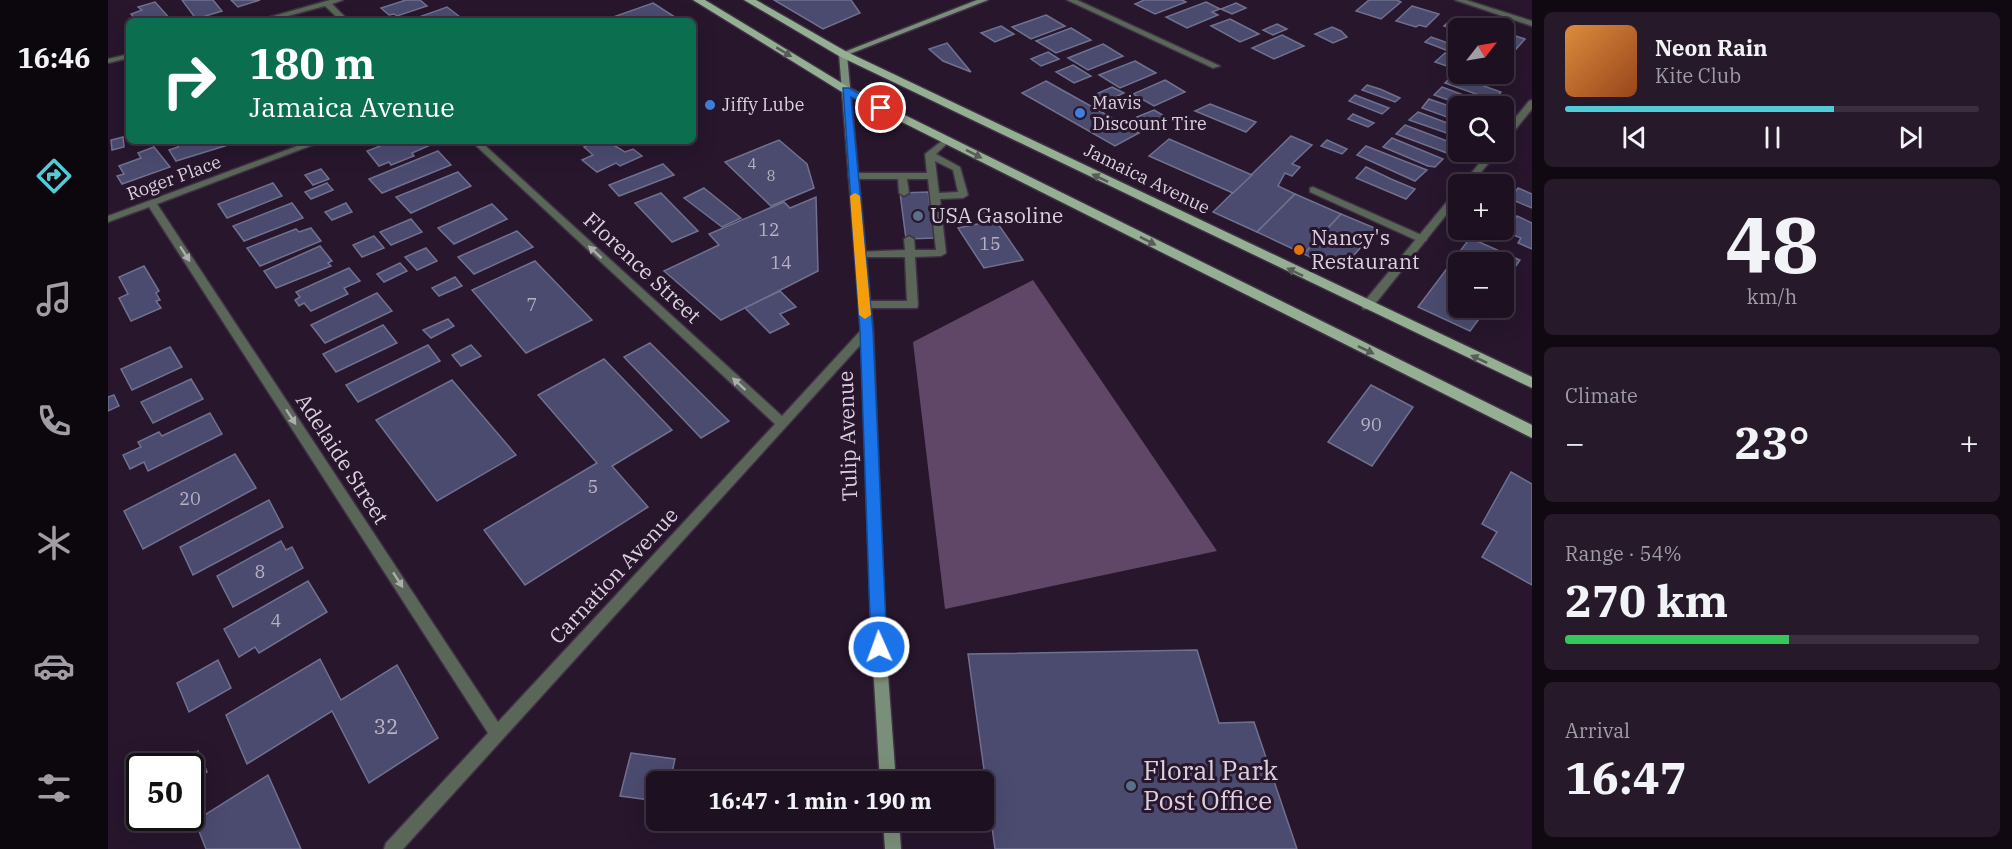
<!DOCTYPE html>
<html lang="en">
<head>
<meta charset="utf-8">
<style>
	:root { --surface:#1d1021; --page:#25192a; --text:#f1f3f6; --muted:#a09da5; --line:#3b303f; --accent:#52cbd7 }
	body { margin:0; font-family:"IBM Plex Serif",serif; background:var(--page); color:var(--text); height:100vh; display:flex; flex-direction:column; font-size:22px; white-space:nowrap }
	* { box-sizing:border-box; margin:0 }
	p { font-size:20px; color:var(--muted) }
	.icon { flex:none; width:33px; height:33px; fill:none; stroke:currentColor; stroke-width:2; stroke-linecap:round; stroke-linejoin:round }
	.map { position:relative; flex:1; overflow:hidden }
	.details { display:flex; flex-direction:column; gap:12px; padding:12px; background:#100912; width:480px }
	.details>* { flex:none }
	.hud { position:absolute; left:18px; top:18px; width:570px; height:126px; border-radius:9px; box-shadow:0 6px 24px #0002,0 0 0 2px var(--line); background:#0b6e4f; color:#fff; overflow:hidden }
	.needle { width:39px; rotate:59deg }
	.controls { position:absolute; left:1340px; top:18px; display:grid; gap:12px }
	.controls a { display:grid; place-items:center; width:66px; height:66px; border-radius:9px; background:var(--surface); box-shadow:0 6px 24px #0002,0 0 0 2px var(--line); font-size:30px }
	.speed { position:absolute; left:18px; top:753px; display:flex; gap:12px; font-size:30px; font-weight:700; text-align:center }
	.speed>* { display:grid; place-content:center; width:78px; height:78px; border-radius:50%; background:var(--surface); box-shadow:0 6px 24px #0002,0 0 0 2px var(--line); line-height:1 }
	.speed .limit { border:3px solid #111; border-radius:9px; background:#fff; color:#111 }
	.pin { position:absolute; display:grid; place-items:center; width:51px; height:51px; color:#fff; margin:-26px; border:3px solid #fff; border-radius:50%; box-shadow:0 2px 6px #0007 }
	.me { position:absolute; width:66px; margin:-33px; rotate:358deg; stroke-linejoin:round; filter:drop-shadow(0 0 4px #0008) }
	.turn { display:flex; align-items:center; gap:21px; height:126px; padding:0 24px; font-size:27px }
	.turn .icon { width:78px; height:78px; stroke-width:2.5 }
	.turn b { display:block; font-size:42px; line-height:51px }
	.big { font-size:45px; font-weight:700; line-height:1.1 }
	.details .tile { flex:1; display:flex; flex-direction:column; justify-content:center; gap:9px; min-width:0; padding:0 21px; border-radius:9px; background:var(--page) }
	.details .dial { align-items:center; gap:0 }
	.dial b { font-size:78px; line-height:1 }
	.song { display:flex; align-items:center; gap:18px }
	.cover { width:72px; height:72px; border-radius:9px; background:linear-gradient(135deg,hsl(30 70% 55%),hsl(20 70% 35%)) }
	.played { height:6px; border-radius:3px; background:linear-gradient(90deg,var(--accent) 65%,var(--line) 65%) }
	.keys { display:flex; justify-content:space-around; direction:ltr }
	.heat { display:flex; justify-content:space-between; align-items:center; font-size:33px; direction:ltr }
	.charge { height:9px; border-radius:4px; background:linear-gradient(90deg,#34c759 54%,var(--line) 0) }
	.trip { position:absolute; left:538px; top:771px; width:348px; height:60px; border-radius:9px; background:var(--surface); box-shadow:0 6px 24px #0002,0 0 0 2px var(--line); font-weight:700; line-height:60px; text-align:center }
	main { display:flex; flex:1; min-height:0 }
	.menu { display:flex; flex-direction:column; width:108px; justify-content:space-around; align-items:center; background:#0c060d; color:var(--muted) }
	.menu .icon { width:42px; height:42px }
	.menu .active { color:var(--accent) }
	.menu b { font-size:27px; color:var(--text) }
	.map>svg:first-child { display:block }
	.forest { fill:#614767 }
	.building { fill:#4a4b6f; stroke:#70718f; stroke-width:1.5 }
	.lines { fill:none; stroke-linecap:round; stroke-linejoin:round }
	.lane-casing { stroke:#403045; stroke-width:3 }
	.street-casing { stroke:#403045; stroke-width:3 }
	.secondary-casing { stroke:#403045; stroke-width:3 }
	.primary-casing { stroke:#403045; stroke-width:3 }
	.lane { fill:#596658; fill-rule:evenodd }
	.street { fill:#596658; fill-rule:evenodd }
	.secondary { fill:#7a8f79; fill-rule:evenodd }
	.primary { fill:#94af92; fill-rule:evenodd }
	.oneway { fill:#585b5a }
	.oneway2 { fill:#aeacb0 }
	.route { fill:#1a73e8; stroke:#114b97; stroke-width:1.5 }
	.slow { fill:#f59e0b }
	.shop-dot { fill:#3f7fe0; stroke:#27162c; stroke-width:2 }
	.service-dot { fill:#5c6f8a; stroke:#27162c; stroke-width:2 }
	.food-dot { fill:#e8710a; stroke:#27162c; stroke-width:2 }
	.labels { text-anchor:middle; stroke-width:6; stroke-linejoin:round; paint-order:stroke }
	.far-number-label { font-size:15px; fill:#b8b0c3 }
	.far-poi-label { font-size:18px; fill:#dcd1df; stroke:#27162c; text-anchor:start }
	.far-street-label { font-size:18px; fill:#dcd1df; stroke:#27162c }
	.number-label { font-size:18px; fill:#b8b0c3 }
	.poi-label { font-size:21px; fill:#dcd1df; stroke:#27162c; text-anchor:start }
	.street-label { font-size:21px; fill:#dcd1df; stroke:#27162c }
	.near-number-label { font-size:21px; fill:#b8b0c3 }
	.near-poi-label { font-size:26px; fill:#dcd1df; stroke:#27162c; text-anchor:start }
</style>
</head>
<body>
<main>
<nav class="menu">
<b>16:46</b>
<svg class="icon active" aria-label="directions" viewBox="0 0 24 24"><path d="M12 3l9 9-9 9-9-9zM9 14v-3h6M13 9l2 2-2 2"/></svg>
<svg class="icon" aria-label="music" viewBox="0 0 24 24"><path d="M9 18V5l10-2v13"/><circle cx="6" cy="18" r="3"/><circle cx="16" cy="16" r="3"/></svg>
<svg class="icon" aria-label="phone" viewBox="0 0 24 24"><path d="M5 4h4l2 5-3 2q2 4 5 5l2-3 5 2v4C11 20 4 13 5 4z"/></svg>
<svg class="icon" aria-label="climate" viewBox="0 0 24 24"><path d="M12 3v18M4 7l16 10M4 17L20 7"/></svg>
<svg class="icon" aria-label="car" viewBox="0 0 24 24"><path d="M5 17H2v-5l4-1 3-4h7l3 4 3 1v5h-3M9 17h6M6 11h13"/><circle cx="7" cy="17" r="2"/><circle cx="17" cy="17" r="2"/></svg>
<svg class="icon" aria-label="filters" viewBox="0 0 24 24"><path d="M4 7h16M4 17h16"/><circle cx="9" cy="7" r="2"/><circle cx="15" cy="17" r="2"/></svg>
</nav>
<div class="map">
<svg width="1424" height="849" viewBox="0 0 1424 849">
	<rect width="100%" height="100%" fill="#27162c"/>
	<!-- forest -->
	<path class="forest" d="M925,280L1109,551L837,609L805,342Z"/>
	<!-- building -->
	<g class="building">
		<path d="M74,0H105L114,11L88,19Z"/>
		<path d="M123,0H152L130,7Z"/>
		<path d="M298,0H312L319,6L289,16L286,14L281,15L273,8Z"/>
		<path d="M666,0H743L752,13L715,29Z"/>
		<path d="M1036,0H1074L1078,2L1047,14L1027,4Z"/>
		<path d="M1261,0H1289L1293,2L1273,19L1248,11Z"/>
		<path d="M47,2L64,21H29L23,14L34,10L30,7Z"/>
		<path d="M1098,2L1112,9L1104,12L1110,15L1079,28L1058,17Z"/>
		<path d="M545,3L573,21H494Z"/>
		<path d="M1128,3L1138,8L1124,14L1113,9Z"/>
		<path d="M1304,6L1331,14L1318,27L1311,25L1308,27L1288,21Z"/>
		<path d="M339,7L352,17L341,21H300Z"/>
		<path d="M938,15L957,26L923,39L904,27Z"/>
		<path d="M1345,18L1359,23L1350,31L1336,26Z"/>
		<path d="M1122,19L1151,34L1132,42L1103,26Z"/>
		<path d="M1169,24L1179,29L1165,35L1155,30Z"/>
		<path d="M893,26L906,34L887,42L873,33Z"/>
		<path d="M1224,27L1233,31L1239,37L1225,43L1207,34Z"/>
		<path d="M963,28L983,40L948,53L928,41Z"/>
		<path d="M1395,32L1417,39L1408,49L1395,44Z"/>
		<path d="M1174,35L1196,46L1166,59L1144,48Z"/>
		<path d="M1323,37L1343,44L1338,50L1317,42Z"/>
		<path d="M839,43L863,72L835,61L821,49Z"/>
		<path d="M995,44L1015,56L980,70L960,58Z"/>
		<path d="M940,52L951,59L933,66L923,59Z"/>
		<path d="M1337,53L1350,58V70L1327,62Z"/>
		<path d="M1027,61L1048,73L1012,88L991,75Z"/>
		<path d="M965,65L983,76L966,83L948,72Z"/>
		<path d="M1359,74H1385L1382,76L1390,79L1386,83Z"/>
		<path d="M1345,75L1393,92L1387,99L1379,98L1337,83Z"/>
		<path d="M1057,80L1077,92L1046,106L1025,94Z"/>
		<path d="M938,81L1031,133L1007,146L914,93Z"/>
		<path d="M1259,85L1272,89L1292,98L1287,102L1254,90Z"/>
		<path d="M1004,87L1016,93L999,101L988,94Z"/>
		<path d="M1334,87L1382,105L1357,106L1326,95Z"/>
		<path d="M1247,95L1281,108L1274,114L1241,101Z"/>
		<path d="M1321,99L1350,109V121L1314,108Z"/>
		<path d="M1102,104L1148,122L1138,132L1087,111Z"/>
		<path d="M1046,110L1058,117L1040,124L1029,117Z"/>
		<path d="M1310,112L1350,127V137L1301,120Z"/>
		<path d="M1245,114L1266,123L1260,127L1240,119Z"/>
		<path d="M1297,125L1347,144L1339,153L1288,134Z"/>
		<path d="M1183,136L1204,145L1184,164L1192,167L1184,176L1177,173L1170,186L1187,194L1149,232L1105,212Z"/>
		<path d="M15,137L16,147L4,150L3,140Z"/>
		<path d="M1284,138L1335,159L1327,167L1320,166L1275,147Z"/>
		<path d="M1061,139L1144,175L1125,193L1041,156Z"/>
		<path d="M671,140L699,164L706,188L663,206L617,162Z"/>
		<path d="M1219,140L1239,149L1234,154L1213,146Z"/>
		<path d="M68,141H121L123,144L68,161L61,150L70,147Z"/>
		<path d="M285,141H325L327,143L304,153L306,156L283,165L281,162L271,166L259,151Z"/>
		<path d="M490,141H499L517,152L525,149L534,156L512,166L508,163L489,172L474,160L485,155L476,147Z"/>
		<path d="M1258,146L1319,170L1307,181L1249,155Z"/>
		<path d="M46,147L62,167L14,184L9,176L16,174L11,166L33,158L30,153Z"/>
		<path d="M330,151L343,165L274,193L261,179Z"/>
		<path d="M555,164L566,175L511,196L501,185Z"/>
		<path d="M1258,167L1283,179L1307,189L1298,199L1248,178Z"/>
		<path d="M213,169L221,179L205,185L197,175Z"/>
		<path d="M350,172L363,186L303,213L288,197Z"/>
		<path d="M165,183L174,196L119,218L110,204Z"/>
		<path d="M219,183L225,190L203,199L197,192Z"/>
		<path d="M596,188L633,218L614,227L576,198Z"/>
		<path d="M1410,188L1424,194V208L1402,199Z"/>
		<path d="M820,192L827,238L798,239L792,193Z"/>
		<path d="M553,193L590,231L564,242L527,203Z"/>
		<path d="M1187,194L1233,214L1196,254L1149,232Z"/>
		<path d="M708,197L710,271L613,320L556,271L611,245L601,234L676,202L682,208Z"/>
		<path d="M184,203L195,218L136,241L125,226Z"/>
		<path d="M238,203L244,212L224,220L217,212Z"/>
		<path d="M384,204L399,219L346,244L330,228Z"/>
		<path d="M879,208L915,260L876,268L850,228L879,222L870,210Z"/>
		<path d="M1233,214L1269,229L1232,271L1196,254Z"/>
		<path d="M1409,216L1424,223V249L1410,243L1413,238L1398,232Z"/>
		<path d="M303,219L314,232L283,245L272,232Z"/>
		<path d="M203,228L213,241L152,266L139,248L188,229L191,232Z"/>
		<path d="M409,231L425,247L366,274L350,257Z"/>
		<path d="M266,236L276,248L254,257L245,245Z"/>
		<path d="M1362,238L1412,260L1395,284V262H1350V308H1379L1362,331L1310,307Z"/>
		<path d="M212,246L224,261L220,263L223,266L168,288L156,271Z"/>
		<path d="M318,248L329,261L309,270L297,257Z"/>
		<path d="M427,261L484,320L418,353L364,290Z"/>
		<path d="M292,263L299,271L276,282L269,274Z"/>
		<path d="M36,266L51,291L48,293L52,300L48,301L53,308L23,321L11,298L20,294L11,277Z"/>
		<path d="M241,268L252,281L236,288L240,294L203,311L196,303L191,306L187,300L192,297L188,292Z"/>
		<path d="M347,277L354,286L331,296L324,288Z"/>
		<path d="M672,291L688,307L672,314L681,324L662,333L637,308Z"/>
		<path d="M269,293L284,311L217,343L203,325Z"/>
		<path d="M340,319L346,326L323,338L315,330Z"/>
		<path d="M275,325L289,343L228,372L215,354Z"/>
		<path d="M542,343L621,421L593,438L516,357Z"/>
		<path d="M320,345L332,361L250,402L238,385Z"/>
		<path d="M363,345L373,356L353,366L344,355Z"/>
		<path d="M62,347L74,367L24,390L13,369Z"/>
		<path d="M496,359L564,430L504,466L540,507L417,585L376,530L489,463L430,395Z"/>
		<path d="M83,379L95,399L45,423L33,402Z"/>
		<path d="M344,380L408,455L329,501L268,420Z"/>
		<path d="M1263,385L1305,407L1264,466L1220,442Z"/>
		<path d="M6,395L11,406L0,411V397Z"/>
		<path d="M102,413L114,434L40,471L36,462L22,469L15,455L33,447L30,442L51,432L54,436Z"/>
		<path d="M127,454L148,488L35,549L16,511Z"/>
		<path d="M1403,472L1424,484V585L1374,557L1389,532L1374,524Z"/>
		<path d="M161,500L175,527L85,575L72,547Z"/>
		<path d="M173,541L178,550L184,547L195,568L125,607L109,576Z"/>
		<path d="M200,581L219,612L151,653L147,647L131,657L116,629Z"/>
		<path d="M1089,650L1111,723L1146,722L1189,849H887L860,654Z"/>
		<path d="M212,659L233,700L289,665L330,738L261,783L224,711L139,764L118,715Z"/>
		<path d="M110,660L123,688L81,712L69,683Z"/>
		<path d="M90,751L99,772L82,781V766H64Z"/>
		<path d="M523,753L567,759L562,782H549V801L512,796Z"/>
		<path d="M160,775L193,849H98L87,821Z"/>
	</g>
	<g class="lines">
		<!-- lane casing -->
		<g class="lane-casing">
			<g id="lane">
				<path d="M839,137L843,140L828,154L852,167L860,195L855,198L832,199L838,253L833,256L807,257L810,305L809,308H753L752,305L753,302L757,301H799L797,257H752L747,254L748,252L797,250L796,239L801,236L806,239L807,250H828L820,179H799L801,193L796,196L791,193L790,179H745L740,176L745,173H819L817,154ZM827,161L845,170L850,192L831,193Z"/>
				<path d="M1205,187L1318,237L1319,239L1318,241H1310L1202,192V188Z"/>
			</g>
		</g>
		<!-- street casing -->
		<g class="street-casing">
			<g id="street">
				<path d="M222,0H235L224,4L241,21H233L217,6L161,21H148Z"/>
				<path d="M959,0H969L1112,66L1105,68Z"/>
				<path d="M1347,0H1358L1424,21V26Z"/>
				<path d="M21,54V58L0,63V59Z"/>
				<path d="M1424,100V109L1398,141L1395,142V133L1421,101Z"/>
				<path d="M203,141H215L49,204L390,722L667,424L363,141H372L674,416L755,328L759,327L765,331L295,849H276L278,843L380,733L41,207L0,222V216Z"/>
				<path d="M1381,152H1390L1363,184H1354Z"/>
				<path d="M1350,191V200L1263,309H1255L1254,306L1255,303L1347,192Z"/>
			</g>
		</g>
		<!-- secondary casing -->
		<g class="secondary-casing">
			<g id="secondary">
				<path d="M869,0H880L739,55L765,331L778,647L788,782H772L764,647L753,331L731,54Z"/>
				<path d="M775,820H791L793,849H777Z"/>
			</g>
		</g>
		<!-- primary casing -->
		<g class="primary-casing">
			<g id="primary">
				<path d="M585,0H597L742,88L1424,425V438L734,92Z"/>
				<path d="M636,0H648L739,52L1424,377V388L731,56Z"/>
			</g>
		</g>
		<!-- lane -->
		<use href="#lane" class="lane"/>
		<!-- street -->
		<use href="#street" class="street"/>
		<!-- secondary -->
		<use href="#secondary" class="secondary"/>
		<!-- primary -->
		<use href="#primary" class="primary"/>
	</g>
	<!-- one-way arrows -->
	<defs><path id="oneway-solid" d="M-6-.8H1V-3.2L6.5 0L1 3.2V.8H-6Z" transform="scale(1.5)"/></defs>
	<g class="oneway">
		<use href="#oneway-solid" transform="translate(676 52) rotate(31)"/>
		<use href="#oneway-solid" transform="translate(866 154) rotate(27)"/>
		<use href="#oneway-solid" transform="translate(992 178) rotate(-154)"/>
		<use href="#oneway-solid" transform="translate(1040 241) rotate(27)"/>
		<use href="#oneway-solid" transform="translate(1187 272) rotate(-154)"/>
		<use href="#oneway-solid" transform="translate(1258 350) rotate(26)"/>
		<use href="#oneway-solid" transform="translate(1371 359) rotate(-155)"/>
	</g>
	<g class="oneway2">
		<use href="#oneway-solid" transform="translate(487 252) rotate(-137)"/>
		<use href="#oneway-solid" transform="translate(77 254) rotate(57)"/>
		<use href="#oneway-solid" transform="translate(631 384) rotate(-137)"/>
		<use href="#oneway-solid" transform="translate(183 417) rotate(57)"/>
		<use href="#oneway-solid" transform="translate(290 580) rotate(57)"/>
	</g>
	<!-- route -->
	<path class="route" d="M735,88H741L778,108L770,110L743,97L765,331L779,647L777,652L771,654L765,652L763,647L752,331Z"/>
	<!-- slow -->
	<path class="slow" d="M747,193L752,196L763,315L757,319L751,315L742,196Z"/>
	<!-- markers -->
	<g class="shop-dot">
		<circle cx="602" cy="105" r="6"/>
		<circle cx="972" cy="113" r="6"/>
	</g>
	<g class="service-dot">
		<circle cx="810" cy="216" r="6"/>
		<circle cx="1023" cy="786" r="6"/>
	</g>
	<circle class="food-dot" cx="1191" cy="250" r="6"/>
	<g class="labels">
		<!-- far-number labels -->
		<g class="far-number-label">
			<text x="644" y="169">4</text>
			<text x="663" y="181">8</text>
		</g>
		<!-- far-poi labels -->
		<g class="far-poi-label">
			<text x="984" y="109">Mavis<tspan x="984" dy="21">Discount Tire</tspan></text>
			<text x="614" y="111">Jiffy Lube</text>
		</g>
		<!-- far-street labels -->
		<g class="far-street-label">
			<text transform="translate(66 178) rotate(-20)" y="6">Roger Place</text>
			<text transform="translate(1039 179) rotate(26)" y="6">Jamaica Avenue</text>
		</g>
		<!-- number labels -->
		<g class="number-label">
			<text x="661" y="236">12</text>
			<text x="882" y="250">15</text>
			<text x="673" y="269">14</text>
			<text x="424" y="311">7</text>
			<text x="1263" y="431">90</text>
			<text x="485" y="493">5</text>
			<text x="82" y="505">20</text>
			<text x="152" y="578">8</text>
			<text x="168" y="627">4</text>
		</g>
		<!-- poi labels -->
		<g class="poi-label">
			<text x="822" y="223">USA Gasoline</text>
			<text x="1203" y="245">Nancy's<tspan x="1203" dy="24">Restaurant</tspan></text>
		</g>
		<!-- street labels -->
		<g class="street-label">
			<text transform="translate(534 268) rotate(43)" y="7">Florence Street</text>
			<text transform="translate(740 436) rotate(-92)" y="7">Tulip Avenue</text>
			<text transform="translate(234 459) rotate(57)" y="7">Adelaide Street</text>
			<text transform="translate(506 576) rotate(-47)" y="7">Carnation Avenue</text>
		</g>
		<!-- near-number labels -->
		<g class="near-number-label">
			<text x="278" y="734">32</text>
		</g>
		<!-- near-poi labels -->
		<g class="near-poi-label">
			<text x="1035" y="780">Floral Park<tspan x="1035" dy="30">Post Office</tspan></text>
		</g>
	</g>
</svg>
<div class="controls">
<a><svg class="needle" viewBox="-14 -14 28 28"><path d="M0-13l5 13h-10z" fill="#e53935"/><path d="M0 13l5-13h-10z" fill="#a09da5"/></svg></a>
<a><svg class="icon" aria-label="search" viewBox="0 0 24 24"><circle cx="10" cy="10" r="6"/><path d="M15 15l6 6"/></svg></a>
<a>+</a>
<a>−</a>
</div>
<div class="speed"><div class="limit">50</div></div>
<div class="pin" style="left:773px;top:108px;background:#d93025"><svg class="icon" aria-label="arrive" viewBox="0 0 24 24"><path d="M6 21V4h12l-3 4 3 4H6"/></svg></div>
<svg class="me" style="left:771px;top:647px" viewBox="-20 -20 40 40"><circle r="17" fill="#1a73e8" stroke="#fff" stroke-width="3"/><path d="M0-11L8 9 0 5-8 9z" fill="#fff"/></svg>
<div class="trip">16:47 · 1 min · 190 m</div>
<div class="hud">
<div class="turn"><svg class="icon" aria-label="right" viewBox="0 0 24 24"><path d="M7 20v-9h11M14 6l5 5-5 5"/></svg><div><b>180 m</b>Jamaica Avenue</div></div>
</div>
</div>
<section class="details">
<div class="tile">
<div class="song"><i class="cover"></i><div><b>Neon Rain</b><p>Kite Club</p></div></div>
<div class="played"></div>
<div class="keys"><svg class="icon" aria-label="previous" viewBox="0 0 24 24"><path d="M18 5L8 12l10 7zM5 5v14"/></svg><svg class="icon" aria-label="pause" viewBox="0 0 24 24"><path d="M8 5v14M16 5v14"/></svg><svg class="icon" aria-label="next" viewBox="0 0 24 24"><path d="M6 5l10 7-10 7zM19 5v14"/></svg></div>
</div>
<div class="tile dial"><b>48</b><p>km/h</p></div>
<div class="tile"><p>Climate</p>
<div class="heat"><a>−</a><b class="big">23°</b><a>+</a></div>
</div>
<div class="tile"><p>Range · 54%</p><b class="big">270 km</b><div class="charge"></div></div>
<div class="tile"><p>Arrival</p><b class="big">16:47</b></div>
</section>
</main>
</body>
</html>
